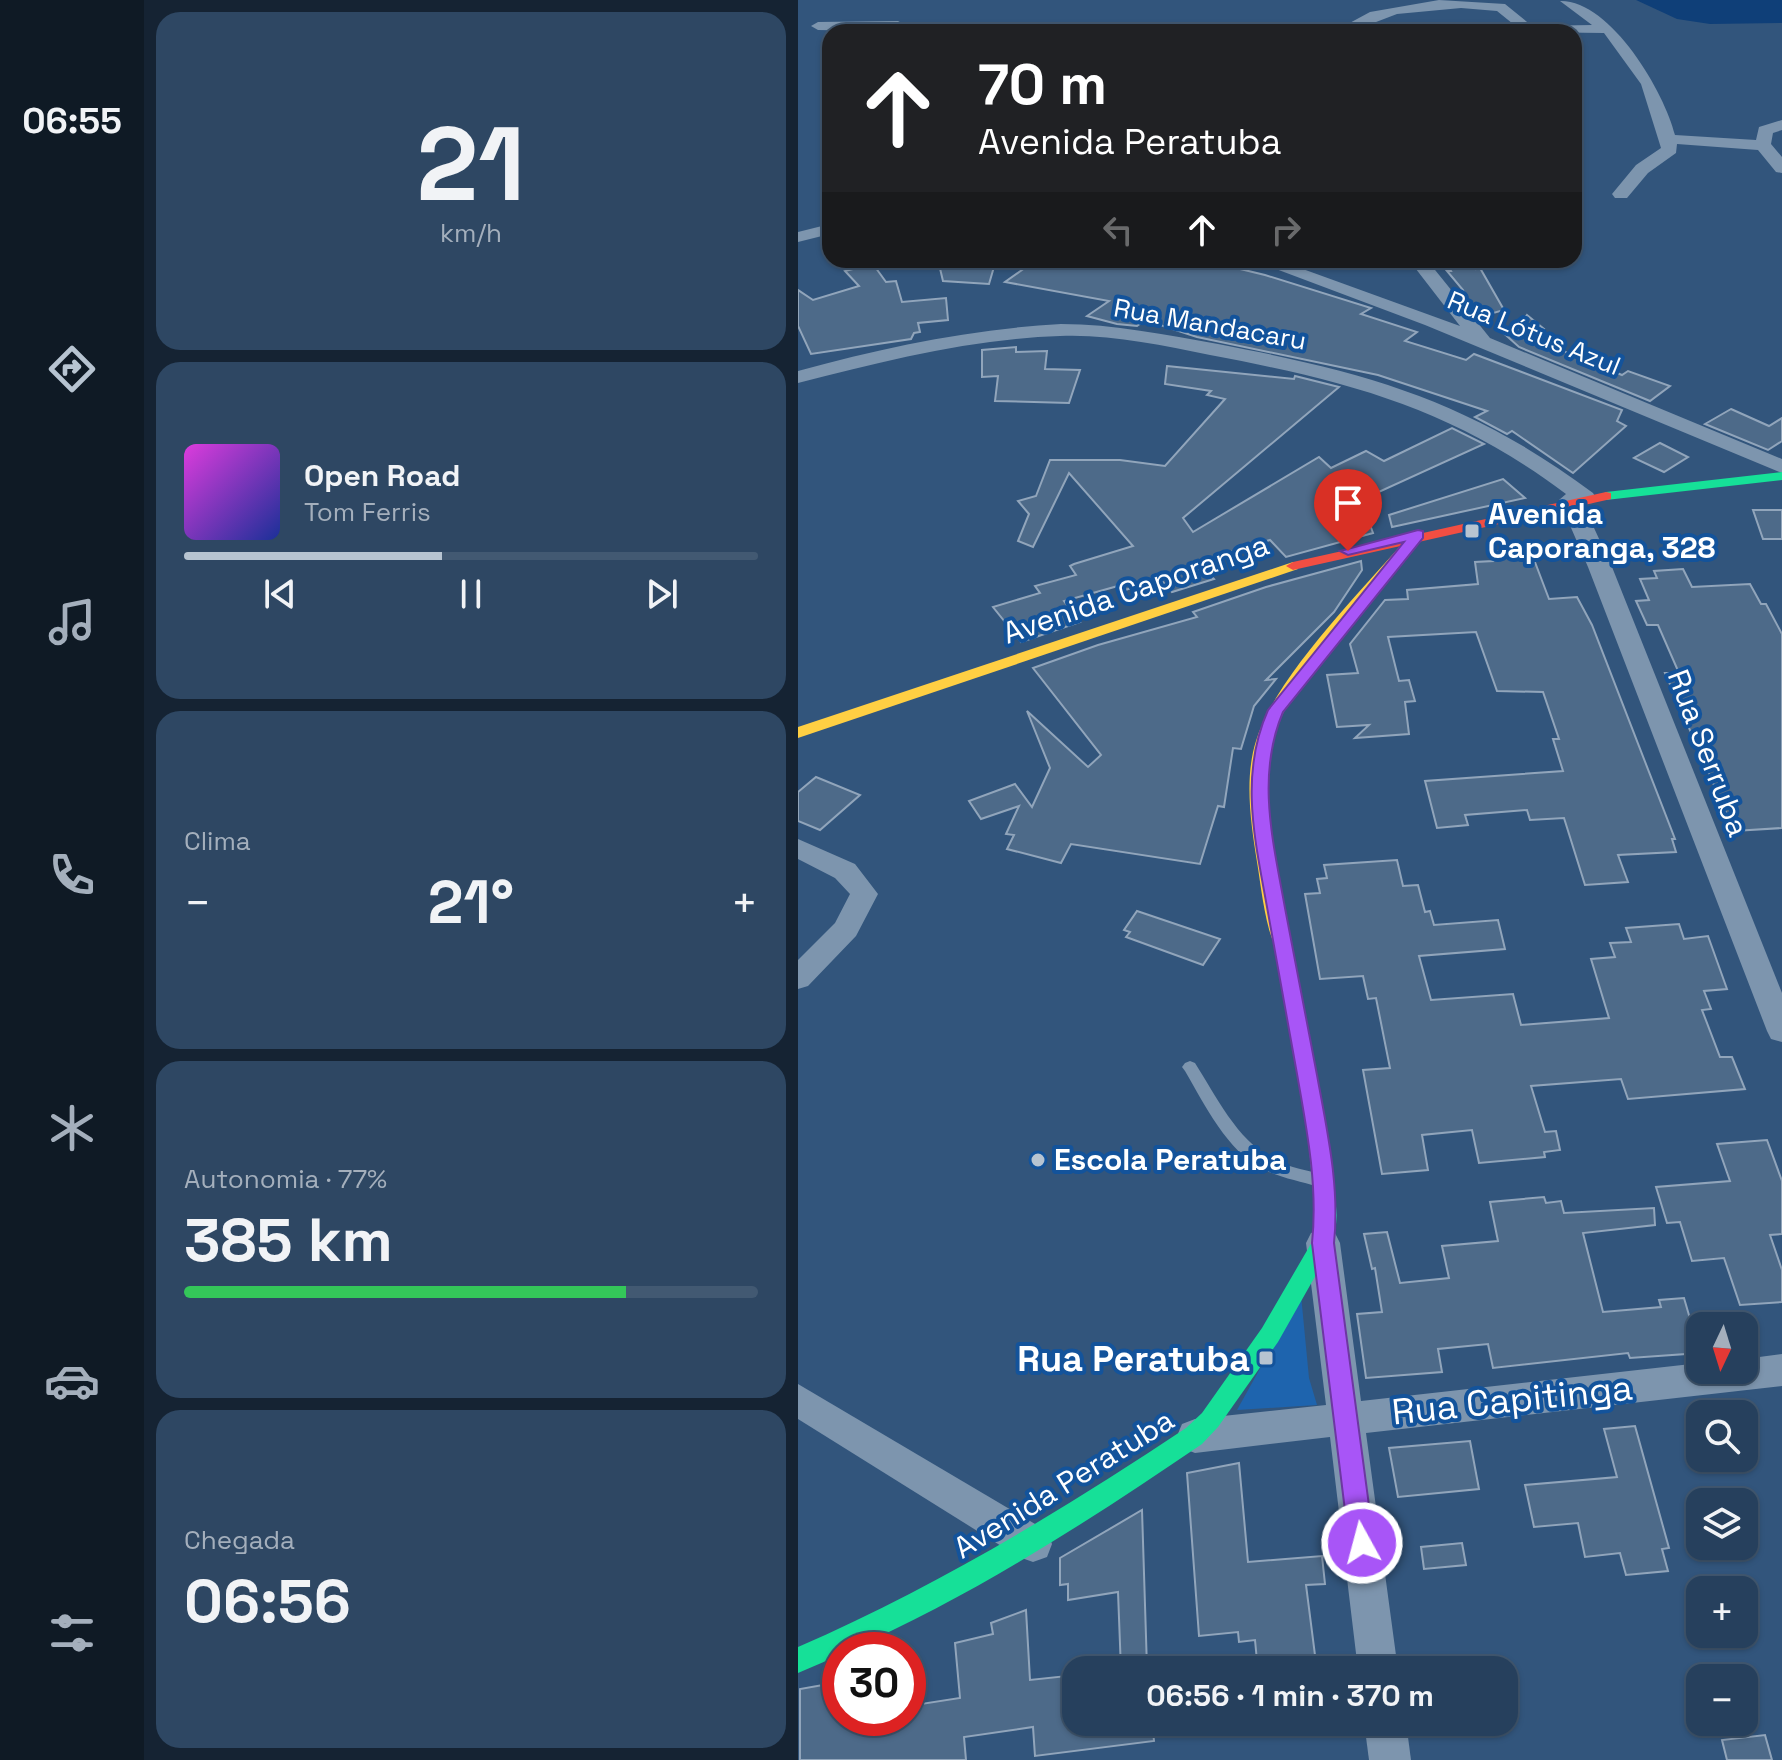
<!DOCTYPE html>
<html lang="pt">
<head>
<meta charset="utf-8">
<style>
	:root { --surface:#26405d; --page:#2e4763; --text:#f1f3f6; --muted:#a4afbc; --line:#425972; --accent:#b7c4d1 }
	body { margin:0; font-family:"Space Grotesk",sans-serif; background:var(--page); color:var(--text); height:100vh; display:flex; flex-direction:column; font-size:30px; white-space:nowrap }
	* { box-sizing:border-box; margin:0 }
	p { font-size:26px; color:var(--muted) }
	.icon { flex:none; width:44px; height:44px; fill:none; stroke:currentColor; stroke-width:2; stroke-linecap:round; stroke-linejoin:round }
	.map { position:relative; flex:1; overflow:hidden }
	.sheet { display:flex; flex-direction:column; gap:12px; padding:12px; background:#152333; width:654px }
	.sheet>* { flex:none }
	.guide { position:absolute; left:24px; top:24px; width:760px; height:244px; border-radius:24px; box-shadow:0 2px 6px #0004,0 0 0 2px var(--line); background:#202124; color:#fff; overflow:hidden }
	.needle { width:52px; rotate:184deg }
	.buttons { position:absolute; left:888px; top:1312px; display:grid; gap:16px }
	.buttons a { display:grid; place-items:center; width:72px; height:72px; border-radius:16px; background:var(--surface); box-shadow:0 2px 6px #0004,0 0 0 2px var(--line); font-size:40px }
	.speed { position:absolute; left:24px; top:1632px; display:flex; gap:16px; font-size:40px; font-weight:700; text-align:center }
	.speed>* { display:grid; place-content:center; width:104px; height:104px; border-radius:50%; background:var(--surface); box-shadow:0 2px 6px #0004,0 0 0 2px var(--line); line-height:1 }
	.speed .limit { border:12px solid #d22; background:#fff; color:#111 }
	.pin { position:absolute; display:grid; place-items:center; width:68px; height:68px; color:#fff; margin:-82px -34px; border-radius:50% 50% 50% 0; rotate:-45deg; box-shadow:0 0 8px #0007 }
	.pin .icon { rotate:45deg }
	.me { position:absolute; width:88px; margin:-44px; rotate:353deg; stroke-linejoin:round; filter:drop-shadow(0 0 6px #0008) }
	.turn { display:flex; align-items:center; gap:28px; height:168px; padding:0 24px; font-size:36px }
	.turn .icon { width:104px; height:104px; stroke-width:2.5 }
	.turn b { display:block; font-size:56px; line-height:68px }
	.lanes { display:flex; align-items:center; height:76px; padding:0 24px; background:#0003; justify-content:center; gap:40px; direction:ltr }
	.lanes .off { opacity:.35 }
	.big { font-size:60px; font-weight:700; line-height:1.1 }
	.sheet .tile { flex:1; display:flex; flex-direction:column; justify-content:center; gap:12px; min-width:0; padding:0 28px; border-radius:24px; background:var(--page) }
	.sheet .dial { align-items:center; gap:0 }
	.dial b { font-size:104px; line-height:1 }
	.song { display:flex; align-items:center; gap:24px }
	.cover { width:96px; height:96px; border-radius:12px; background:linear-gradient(135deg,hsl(300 70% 55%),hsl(230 70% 35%)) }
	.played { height:8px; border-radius:4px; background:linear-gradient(90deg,var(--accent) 45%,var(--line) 45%) }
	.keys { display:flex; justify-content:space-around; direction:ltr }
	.heat { display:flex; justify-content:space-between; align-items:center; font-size:44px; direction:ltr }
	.charge { height:12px; border-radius:6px; background:linear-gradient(90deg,#34c759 77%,var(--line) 0) }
	.trip { position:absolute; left:264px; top:1656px; width:456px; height:80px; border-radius:24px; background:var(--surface); box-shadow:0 2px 6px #0004,0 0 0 2px var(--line); font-weight:700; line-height:80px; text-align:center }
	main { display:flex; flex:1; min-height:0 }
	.menu { display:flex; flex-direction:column; width:144px; justify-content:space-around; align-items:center; background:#0f1a25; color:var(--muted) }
	.menu .icon { width:56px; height:56px }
	.menu .selected { color:var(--accent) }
	.menu b { font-size:36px; color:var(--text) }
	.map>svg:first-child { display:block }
	.green { fill:#1e64ae }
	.water { fill:#0f3f78 }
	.building { fill:#4d6a89; stroke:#91a5bb; stroke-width:2 }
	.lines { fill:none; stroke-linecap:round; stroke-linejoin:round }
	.lane { fill:#7d95ae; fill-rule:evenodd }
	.street { fill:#7d95ae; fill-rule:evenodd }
	.fast { fill:#16e098; fill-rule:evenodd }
	.slow { fill:#ffcf43; fill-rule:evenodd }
	.jam { fill:#f24e42; fill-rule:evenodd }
	.route { fill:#a855f7; stroke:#6d37a1; stroke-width:2 }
	.poi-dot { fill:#b7c4d1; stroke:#13539b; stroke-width:3 }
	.labels { text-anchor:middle; stroke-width:8; stroke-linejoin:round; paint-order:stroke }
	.far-street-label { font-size:26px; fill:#fff; stroke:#13539b }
	.poi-label { font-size:30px; font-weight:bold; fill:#fff; stroke:#13539b; text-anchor:start }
	.street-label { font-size:30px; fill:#fff; stroke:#13539b }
	.near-poi-label { font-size:36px; font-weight:bold; fill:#fff; stroke:#13539b; text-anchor:end }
	.near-street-label { font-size:36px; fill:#fff; stroke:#13539b }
</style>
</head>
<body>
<main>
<nav class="menu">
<b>06:55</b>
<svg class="icon selected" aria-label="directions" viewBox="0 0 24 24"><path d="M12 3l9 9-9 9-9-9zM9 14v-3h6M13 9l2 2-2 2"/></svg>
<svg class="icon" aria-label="music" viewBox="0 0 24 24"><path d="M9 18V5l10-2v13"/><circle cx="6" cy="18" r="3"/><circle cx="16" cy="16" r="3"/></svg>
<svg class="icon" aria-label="phone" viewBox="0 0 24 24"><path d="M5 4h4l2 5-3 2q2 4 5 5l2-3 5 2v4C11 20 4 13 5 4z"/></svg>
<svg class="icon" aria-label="climate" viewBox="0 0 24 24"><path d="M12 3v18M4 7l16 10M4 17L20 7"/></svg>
<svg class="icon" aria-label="car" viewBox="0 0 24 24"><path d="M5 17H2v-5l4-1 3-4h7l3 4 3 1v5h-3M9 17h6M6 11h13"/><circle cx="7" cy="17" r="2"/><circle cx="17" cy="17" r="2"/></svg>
<svg class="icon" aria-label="filters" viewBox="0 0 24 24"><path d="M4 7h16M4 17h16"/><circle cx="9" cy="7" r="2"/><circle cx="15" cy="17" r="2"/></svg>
</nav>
<section class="sheet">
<div class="tile dial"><b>21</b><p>km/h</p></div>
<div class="tile">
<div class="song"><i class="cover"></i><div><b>Open Road</b><p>Tom Ferris</p></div></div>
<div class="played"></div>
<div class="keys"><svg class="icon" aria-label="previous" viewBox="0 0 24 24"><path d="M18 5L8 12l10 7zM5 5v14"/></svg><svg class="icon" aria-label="pause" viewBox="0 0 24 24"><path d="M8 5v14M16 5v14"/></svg><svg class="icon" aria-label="next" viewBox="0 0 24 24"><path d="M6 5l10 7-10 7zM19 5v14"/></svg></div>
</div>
<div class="tile"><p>Clima</p>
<div class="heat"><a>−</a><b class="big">21°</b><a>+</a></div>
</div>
<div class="tile"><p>Autonomia · 77%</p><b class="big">385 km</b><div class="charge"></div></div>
<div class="tile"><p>Chegada</p><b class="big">06:56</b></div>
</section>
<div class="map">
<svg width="984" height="1760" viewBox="0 0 984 1760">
	<rect width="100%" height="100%" fill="#32557c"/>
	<!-- green -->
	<path class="green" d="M503,1295L511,1378L519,1405L439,1410Z"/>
	<!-- water -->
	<path class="water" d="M838,0H984V23L912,24L879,19Z"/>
	<!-- building -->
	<g class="building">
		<path d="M140,260H198L191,284L145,281Z"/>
		<path d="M238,260H405L467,275L573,308L563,314L619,332L607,341L668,360L676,354L824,410L819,421L828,426L775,473L714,431L709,434L677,417L689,411L580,375L399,337L347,320L339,326L319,324L289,316L311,301L207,282Z"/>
		<path d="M673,262L678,269L682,268L706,310L685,316L669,303L665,290L649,271H653L649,264Z"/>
		<path d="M75,264L88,282L98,281L104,302L148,298L150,320L120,323L122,332L116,333L113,339L13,354L0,326V290L15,300L61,286L47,271Z"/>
		<path d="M729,315L746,329L738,340L824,375L830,371L872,386L852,401L721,347L701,329L715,333Z"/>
		<path d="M218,347V352L249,351L247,369L282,370L271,403L197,401L200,376L184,377V350Z"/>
		<path d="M369,366L496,379L497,376L541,387L385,518L395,532L521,457L533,468L568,451L586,461L654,428L686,444L563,500L575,533L488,557L472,540L400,562L416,579L374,592L362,579L324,591L320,586L266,601L282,622L223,642L195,607L242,593L237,586L278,575L272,566L276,564L335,546L271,473L235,547L220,541L231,514L220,501L238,496L252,460H322L367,466L427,399L409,395L413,391L367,384Z"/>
		<path d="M933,409L971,426L984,418V441L970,450L907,424Z"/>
		<path d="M862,443L890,457L866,472L836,458Z"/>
		<path d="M705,479L727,498L594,527L591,515Z"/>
		<path d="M955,510H984V539H965Z"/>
		<path d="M732,549L751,599L779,597L794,625L877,839H874L878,852L820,855L830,882L787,885L766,818L732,820L729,810L667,815L670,825L639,828L627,781L765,771L755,739H761L745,692L699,691L678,632L590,637L601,681L611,680L617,701L607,702L611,734L557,738L571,725L539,727L529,675L560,673L552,644L587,600L610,599L609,590L680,584L677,562L695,561L691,552Z"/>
		<path d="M563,561L564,570L536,612L468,680L478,679L456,706L443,749L435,748L426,807L420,806L402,864L273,844L263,863L209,849L216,835L208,834L221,806L183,819L171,801L217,784L234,807L252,768L229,711L290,767L303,755L235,668L300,645L399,617L395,612L468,587Z"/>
		<path d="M885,569L894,587L952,584L963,604H968L984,634V828L936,831L867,673H881L860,625H849L838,601L851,600L842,579L859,578L856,571Z"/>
		<path d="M18,777L62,795L22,830L0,821V792Z"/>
		<path d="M599,860L605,886L620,885L627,912L632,911L636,925L700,920L707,949L621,956L633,1000L715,994L723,1025L811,1018L793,959L817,957L812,943L833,942L828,928L881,924L886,939L910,936L929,989L906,991L913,1009L904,1010L922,1057H934L947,1089L830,1099L823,1079L733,1086L747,1132L758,1131L762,1150L746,1152L747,1157L681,1163L674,1130L624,1135L630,1170L584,1174L565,1070L592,1068L578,998L570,999L565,976L522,979L507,894L522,893L519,879L529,878L526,865Z"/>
		<path d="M339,911L422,939L405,965L328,937L332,932L326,930Z"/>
		<path d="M969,1140L984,1181V1234L972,1235L984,1270V1302L942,1305L926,1258L894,1261L882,1222L869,1223L858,1187L932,1181L919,1144Z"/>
		<path d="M746,1197L748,1203L763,1201L766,1213L856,1208L857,1225L785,1233L805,1312L863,1307L861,1300L886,1298L902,1353L832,1358L830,1353L695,1368L690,1344L640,1349L644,1372L568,1378L559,1314L584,1312L577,1268L574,1269L566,1234L589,1232L602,1283L651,1278L644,1246L700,1241L692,1202Z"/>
		<path d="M837,1426L871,1548L864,1549L870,1571L828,1575L822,1553L787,1557L780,1523L736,1527L727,1485L819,1477L806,1429Z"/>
		<path d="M672,1441L681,1489L600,1497L591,1448Z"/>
		<path d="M441,1463L450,1562L524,1556L527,1584L508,1585L517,1655L459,1661L457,1640L441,1642L440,1632L401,1636L389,1473Z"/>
		<path d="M344,1510L349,1668L323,1670L320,1592L270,1600V1584L262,1585V1558Z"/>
		<path d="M664,1543L668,1565L626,1569L623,1547Z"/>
		<path d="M228,1610L232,1680L278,1675V1722H354L356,1741L237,1756L235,1727L166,1737L168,1760H2V1689L42,1682V1718H110V1706L162,1698L157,1643L195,1634L193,1623Z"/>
		<path d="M967,1735L974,1760H929L924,1740Z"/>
	</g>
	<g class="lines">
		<!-- lane -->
		<path class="lane" d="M392,1061L397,1063C418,1096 440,1142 477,1160C492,1168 510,1170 526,1175L528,1180L526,1185L520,1187C502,1181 482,1178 465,1169C429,1151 407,1105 387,1071L384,1067L387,1063Z"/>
		<!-- street -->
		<g class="street">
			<path d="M641,0L707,4L734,26L794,25L762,1C813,0 867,93 877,135L958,140L961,127L984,120V130L975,133L973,144L984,157V173L978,172L960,150L879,144L878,153L850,173L829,198H817L814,194L838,165L863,148L843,84L806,33L725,32L699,11L663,8L599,14L552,32H535L572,12Z"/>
			<path d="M100,21L119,32L20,30L13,26L20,22Z"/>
			<path d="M32,224V234L0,242V232Z"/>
			<path d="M454,260H480L662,326L611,260H629L692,338L984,459V473L627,325Z"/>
			<path d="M263,324C316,324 368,335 420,344C571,373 670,400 795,493L798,498L795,503L785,504L814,567L984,993V1042L973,1039L969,1031L790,567L761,500L768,494C654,408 550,381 412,355C362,345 312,334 262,336C172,339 87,361 0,383V371C87,347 173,329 263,324Z"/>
			<path d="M0,839L57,864L80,894L58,936L10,986L0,989V960L37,923L52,894L37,878L0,859Z"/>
			<path d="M525,1229L537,1233L542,1243L563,1401L902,1363V1370H946V1359L984,1354V1386L568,1433L600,1670H560L532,1437L397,1453L384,1448L379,1436L384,1424L397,1419L528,1405L508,1243L513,1233Z"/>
			<path d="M0,1384L249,1531L254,1544L249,1557L235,1562L221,1557L0,1419Z"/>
			<path d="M566,1722H608L613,1760H571Z"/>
		</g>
		<!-- fast -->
		<g class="fast">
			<path d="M984,472V480L808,500L801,496L808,492Z"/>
			<path d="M484,934L493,941L530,1136L539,1215L536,1243L480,1342L420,1427L404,1444C292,1520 177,1595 52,1650H42V1655L0,1673V1647C137,1587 264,1511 388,1428L404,1413L464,1328L514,1242L517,1215L510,1136L475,941Z"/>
		</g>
		<!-- slow -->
		<g class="slow">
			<path d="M620,530L627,534C586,589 485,682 473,747C460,811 480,878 493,941L491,946H477C467,925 463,886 459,862C453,824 446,779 458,741C478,674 569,586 615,531Z"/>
			<path d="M495,562L500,563V569L0,738V727Z"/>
		</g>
		<!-- jam -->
		<path class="jam" d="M808,492L813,493V499L495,570L488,566L495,562Z"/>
	</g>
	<!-- route -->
	<path class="route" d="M620,530L625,531V538L485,712C458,776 475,841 487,908C498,963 508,1019 519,1075C529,1130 542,1187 536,1243L576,1543L573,1551L564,1555L555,1551L551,1543L514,1243C520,1187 509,1130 499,1074C489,1018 479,963 469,907C457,840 441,775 470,710L606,542L550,555L542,551Z"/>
	<!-- markers -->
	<g class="poi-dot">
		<rect x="666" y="523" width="16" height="16" rx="4"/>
		<circle cx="240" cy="1160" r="8"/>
		<rect x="460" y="1350" width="16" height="16" rx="4"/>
	</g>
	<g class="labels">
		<!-- far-street labels -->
		<g class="far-street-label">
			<text transform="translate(412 324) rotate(10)" y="9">Rua Mandacaru</text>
			<text transform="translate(736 333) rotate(22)" y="9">Rua Lótus Azul</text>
		</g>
		<!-- poi labels -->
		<g class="poi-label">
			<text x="690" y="524">Avenida<tspan x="690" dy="34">Caporanga, 328</tspan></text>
			<text x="256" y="1170">Escola Peratuba</text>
		</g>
		<!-- street labels -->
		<g class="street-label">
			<text transform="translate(338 589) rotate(-19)" y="10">Avenida Caporanga</text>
			<text transform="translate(910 753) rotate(69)" y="10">Rua Serruba</text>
			<text transform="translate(266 1484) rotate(-32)" y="10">Avenida Peratuba</text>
		</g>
		<!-- near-poi labels -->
		<g class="near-poi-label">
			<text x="452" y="1371">Rua Peratuba</text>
		</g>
		<!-- near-street labels -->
		<g class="near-street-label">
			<text transform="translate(714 1399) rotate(-6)" y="13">Rua Capitinga</text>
		</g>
	</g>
</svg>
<div class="buttons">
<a><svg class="needle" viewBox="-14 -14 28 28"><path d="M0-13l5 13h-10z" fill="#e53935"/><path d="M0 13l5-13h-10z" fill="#a4afbc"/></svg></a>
<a><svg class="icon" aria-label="search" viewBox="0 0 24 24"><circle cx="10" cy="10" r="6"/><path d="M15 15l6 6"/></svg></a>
<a><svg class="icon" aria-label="layers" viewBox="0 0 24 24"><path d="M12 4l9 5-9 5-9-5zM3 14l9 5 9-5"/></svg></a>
<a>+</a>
<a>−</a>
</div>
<div class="speed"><div class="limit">30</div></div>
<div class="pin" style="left:550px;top:551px;background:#d93025"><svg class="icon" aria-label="arrive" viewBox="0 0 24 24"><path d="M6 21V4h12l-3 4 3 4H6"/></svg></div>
<svg class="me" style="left:564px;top:1543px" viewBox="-20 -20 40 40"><circle r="17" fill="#a855f7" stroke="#fff" stroke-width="3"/><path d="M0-11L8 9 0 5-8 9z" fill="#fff"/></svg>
<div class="trip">06:56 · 1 min · 370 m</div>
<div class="guide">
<div class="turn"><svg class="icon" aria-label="ahead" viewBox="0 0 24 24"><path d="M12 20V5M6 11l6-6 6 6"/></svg><div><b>70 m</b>Avenida Peratuba</div></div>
<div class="lanes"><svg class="icon off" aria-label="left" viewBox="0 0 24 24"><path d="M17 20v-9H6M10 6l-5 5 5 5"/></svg><svg class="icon" aria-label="ahead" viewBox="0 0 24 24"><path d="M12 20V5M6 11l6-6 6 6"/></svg><svg class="icon off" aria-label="right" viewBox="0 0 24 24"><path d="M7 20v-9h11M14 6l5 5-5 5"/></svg></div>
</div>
</div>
</main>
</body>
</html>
